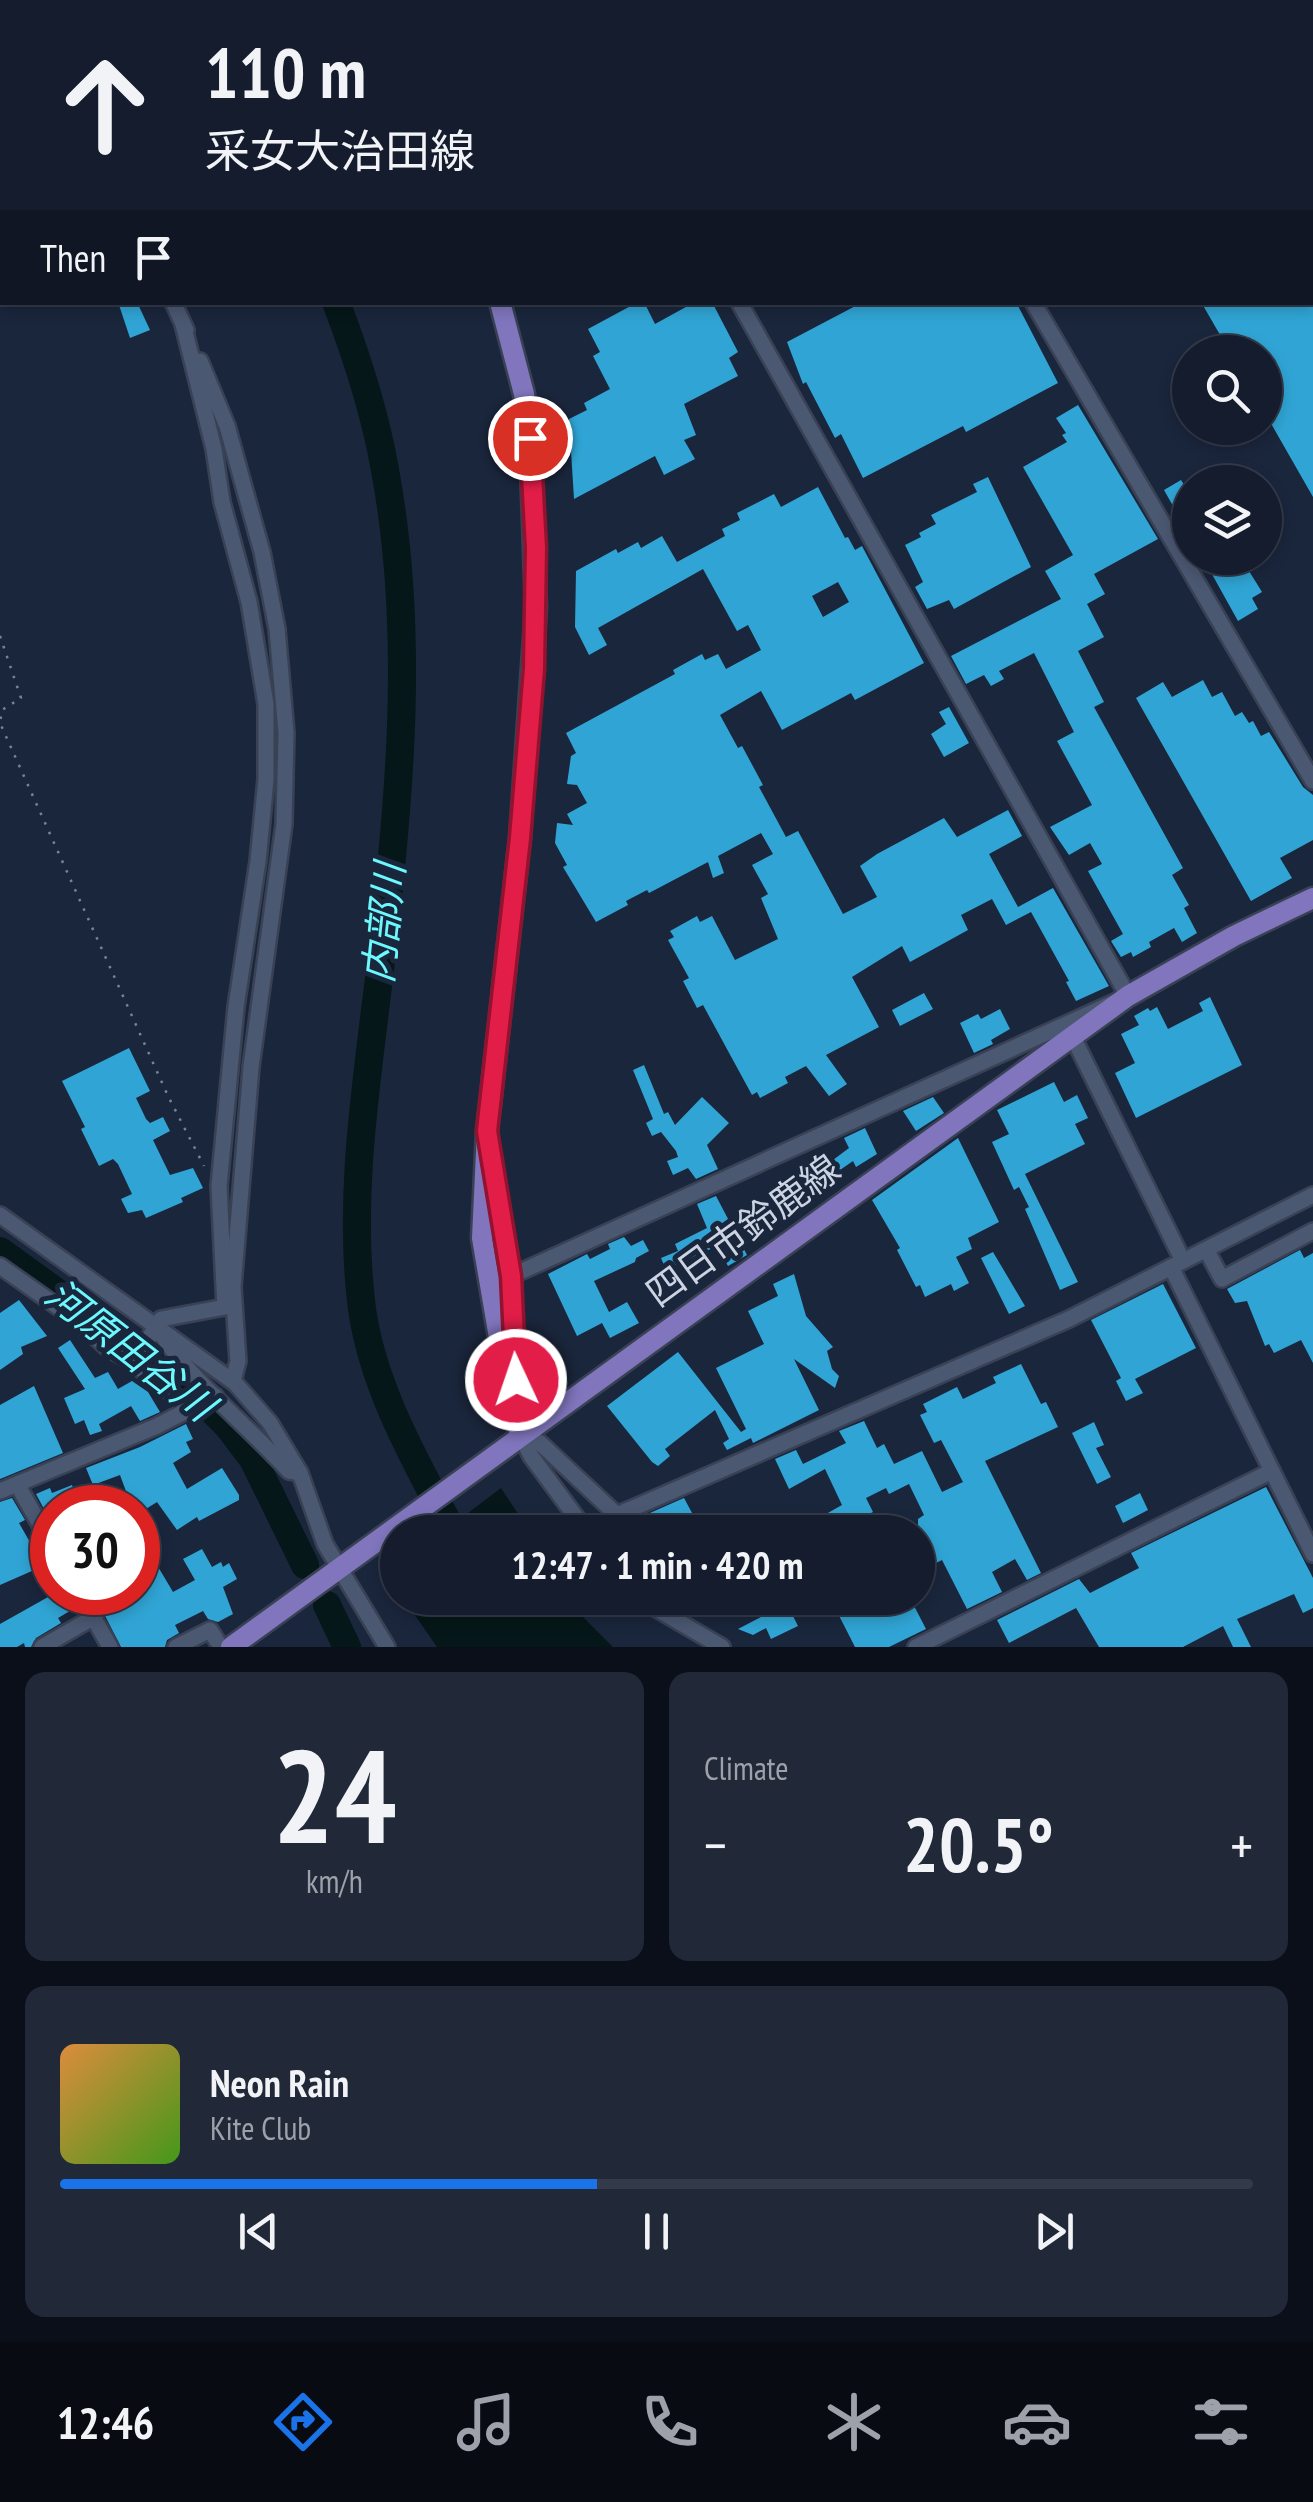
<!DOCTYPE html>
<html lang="en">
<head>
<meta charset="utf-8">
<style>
	:root { --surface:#141c2d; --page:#212939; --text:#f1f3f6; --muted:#9da1aa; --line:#333a49; --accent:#1a73e8 }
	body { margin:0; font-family:"PT Sans Narrow","Noto Sans JP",sans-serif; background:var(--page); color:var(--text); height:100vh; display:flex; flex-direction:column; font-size:38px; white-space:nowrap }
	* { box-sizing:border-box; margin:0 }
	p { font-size:32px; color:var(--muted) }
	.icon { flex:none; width:55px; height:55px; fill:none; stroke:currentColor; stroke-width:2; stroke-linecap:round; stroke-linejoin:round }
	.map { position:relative; height:1647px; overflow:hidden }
	.drawer { display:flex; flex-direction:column; gap:25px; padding:25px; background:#0b0f19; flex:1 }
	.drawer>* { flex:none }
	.top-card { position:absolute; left:0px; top:0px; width:1315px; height:305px; box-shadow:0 5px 15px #0003,0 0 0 2px var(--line); background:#141c2d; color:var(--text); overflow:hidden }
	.fabs { position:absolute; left:1172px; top:335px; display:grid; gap:20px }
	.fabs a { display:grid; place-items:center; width:110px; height:110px; border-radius:50%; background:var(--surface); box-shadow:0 5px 15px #0003,0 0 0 2px var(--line); font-size:50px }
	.speed { position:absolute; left:30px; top:1485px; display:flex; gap:20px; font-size:50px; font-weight:700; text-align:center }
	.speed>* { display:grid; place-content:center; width:130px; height:130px; border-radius:50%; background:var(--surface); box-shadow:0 5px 15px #0003,0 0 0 2px var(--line); line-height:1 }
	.speed .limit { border:15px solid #d22; background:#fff; color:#111 }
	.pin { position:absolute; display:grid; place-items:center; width:85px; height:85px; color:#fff; margin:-42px; border:5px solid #fff; border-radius:50%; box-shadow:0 2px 10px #0007 }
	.me { position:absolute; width:110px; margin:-55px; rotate:357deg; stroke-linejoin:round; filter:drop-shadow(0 0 8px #0008) }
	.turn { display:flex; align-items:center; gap:35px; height:210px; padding:0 40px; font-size:45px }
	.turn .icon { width:130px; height:130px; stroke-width:2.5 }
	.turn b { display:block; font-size:70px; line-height:85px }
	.then { display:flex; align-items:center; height:95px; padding:0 40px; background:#0003; gap:20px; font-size:38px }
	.big { font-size:75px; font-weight:800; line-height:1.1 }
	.drawer .widget { flex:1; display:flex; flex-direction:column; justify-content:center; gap:15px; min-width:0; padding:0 35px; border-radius:20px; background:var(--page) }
	.drawer .dial { align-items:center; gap:0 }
	.dial b { font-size:130px; line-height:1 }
	.song { display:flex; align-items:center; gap:30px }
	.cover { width:120px; height:120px; border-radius:15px; background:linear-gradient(135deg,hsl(30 70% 55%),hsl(100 70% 35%)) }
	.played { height:10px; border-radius:5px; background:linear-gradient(90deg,var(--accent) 45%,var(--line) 45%) }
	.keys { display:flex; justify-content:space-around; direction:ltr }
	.heat { display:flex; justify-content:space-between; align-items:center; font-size:55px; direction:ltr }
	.drawer .tiles { flex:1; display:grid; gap:25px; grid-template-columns:1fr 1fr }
	.widget:last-child { grid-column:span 2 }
	.trip { position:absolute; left:380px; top:1515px; width:555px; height:100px; border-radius:50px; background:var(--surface); box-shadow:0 5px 15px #0003,0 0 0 2px var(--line); font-weight:800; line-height:100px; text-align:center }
	.menu { display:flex; height:160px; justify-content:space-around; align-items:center; background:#080b12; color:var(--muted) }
	.menu .icon { width:70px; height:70px }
	.menu .current { color:var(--accent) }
	.menu b { font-size:45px; color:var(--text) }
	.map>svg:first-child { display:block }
	.water { fill:#051718 }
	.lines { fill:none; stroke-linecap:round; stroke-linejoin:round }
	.river { stroke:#051718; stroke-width:28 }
	.building { fill:#30a5d5; fill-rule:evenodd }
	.minor-casing { stroke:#394155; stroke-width:20 }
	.major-casing { stroke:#394155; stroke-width:25 }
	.path { stroke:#798395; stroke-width:2.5; stroke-dasharray:2.5 8; stroke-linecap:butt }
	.minor { stroke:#4b5872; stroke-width:15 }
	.major { stroke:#8176be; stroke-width:20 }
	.route-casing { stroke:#92132f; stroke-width:25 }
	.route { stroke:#e11d48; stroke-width:18 }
	.labels { text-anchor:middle; stroke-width:10; stroke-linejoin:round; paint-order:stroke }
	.street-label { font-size:38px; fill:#ccd4e3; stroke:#1a263c }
	.water-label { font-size:40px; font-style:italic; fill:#6cf9fe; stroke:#1a263c }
</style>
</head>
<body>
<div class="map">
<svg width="1313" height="1647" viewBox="0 0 1313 1647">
	<rect width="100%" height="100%" fill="#1a263c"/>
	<!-- water -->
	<g class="water">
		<path d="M501,1488L530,1532H443Z"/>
		<path d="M403,1598H571L584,1618L613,1647H437Z"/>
	</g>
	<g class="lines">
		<!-- river -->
		<g class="river">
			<path d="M138,0L141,2"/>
			<path d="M336,302C357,357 375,412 385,470C415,632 400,798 381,961C368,1075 347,1194 362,1309C373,1388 416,1462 453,1532"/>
			<path d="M0,1251L193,1391L228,1426L253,1459L305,1565"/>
			<path d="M327,1605L347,1647"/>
		</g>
	</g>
	<!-- building -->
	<g class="building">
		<path d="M118,302H137L150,330L130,338Z"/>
		<path d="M638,302H644L655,324L695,302H712L738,352L729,358L738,376L684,404L696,435L684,440L695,459L664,475L655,456L574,499L569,419L587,410L584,403L610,389L593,356L600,352L588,329Z"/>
		<path d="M863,302H1016L1058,383L966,432L963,426L863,478L841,434L835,438L806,382L803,384L787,342Z"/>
		<path d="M1201,302H1313V497L1265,413V352H1230Z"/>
		<path d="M1078,405L1158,539L1094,574L1105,594L1087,604L1104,637L1078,651L1104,702L1094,707L1183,868L1172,875L1189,905L1184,908L1197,933L1182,942L1174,928L1149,942L1151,947L1133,957L1131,952L1121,957L1111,941L1123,934L1088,871L1102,864L1090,843L1069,855L1050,827L1092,805L1057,741L1074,732L1034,653L999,671L1004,679L991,686L984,675L966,684L951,656L1061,599L1045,571L1073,555L1023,467L1067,442L1062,435L1066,433L1056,418Z"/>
		<path d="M988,477L1031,567L954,609L949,600L927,609L915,587L923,582L905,545L921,537L919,533L936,524L931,515L977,492L973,484Z"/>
		<path d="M1181,480L1190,494V536L1164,490Z"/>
		<path d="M818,487L845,538L848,537L855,550L862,546L924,663L855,700L851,693L782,730L761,691L720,715L738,748L742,746L763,785L759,787L786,837L798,831L843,914L877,897L860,866L877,854L944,818L957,837L1008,810L1022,836L989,854L1018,907L1053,888L1109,986L1076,1001L1066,982L1069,981L1031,912L1006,925L992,899L961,915L968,930L910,962L902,946L852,977L879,1027L826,1055L847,1084L829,1096L806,1066L785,1077L788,1083L760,1098L757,1092L752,1095L703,1005L697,1008L683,981L689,978L668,940L674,937L670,931L697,916L700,922L712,916L735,960L778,939L761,898L768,894L752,865L773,854L761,833L718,856L724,873L713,878L708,862L649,893L647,890L626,901L628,905L596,922L563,867L567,865L555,843L557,823L573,825L567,814L587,803L577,785L567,784L571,756L576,753L566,733L675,674L673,670L702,654L705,660L718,654L726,669L761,650L748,625L737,631L703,569L598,628L607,645L589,655L575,627L576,571L616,549L618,553L638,542L641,548L662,536L677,562L725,536L722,529L740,520L737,513L774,494L781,507ZM838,582L849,602L823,617L812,596Z"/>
		<path d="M1203,558H1241L1262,592L1252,598L1258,609L1238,621Z"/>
		<path d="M1203,680L1212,697L1222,692L1235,716L1242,712L1249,723L1253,721L1261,736L1269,732L1303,787L1313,795V840L1280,858L1292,878L1251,901L1136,698L1163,682L1172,697Z"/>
		<path d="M949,707L969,743L944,757L931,734L946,724L939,712Z"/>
		<path d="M924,993L933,1009L900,1026L892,1010Z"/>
		<path d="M1210,997L1242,1065L1136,1118L1115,1073L1135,1063L1121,1034L1139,1025L1134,1016L1148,1008L1150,1011L1157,1007L1168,1029L1203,1011L1199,1003Z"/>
		<path d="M1000,1009L1010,1029L991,1040L993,1044L974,1053L960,1023L978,1014L981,1019Z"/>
		<path d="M129,1048L150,1091L136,1098L146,1119L150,1123L163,1117L170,1131L153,1140L170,1175L193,1168L203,1188L181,1198L183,1202L146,1218L142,1210L128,1213L121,1199L132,1194L118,1164L113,1159L99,1166L81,1129L85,1127L62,1081Z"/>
		<path d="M644,1065L664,1114L668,1112L675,1125L702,1097L729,1123L707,1145L718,1169L696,1179L688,1168L673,1175L667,1161L678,1157L676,1151L661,1132L652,1136L646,1123L653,1119L633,1070Z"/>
		<path d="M1054,1082L1064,1102L1077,1095L1088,1118L1075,1124L1085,1144L1025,1174L1078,1282L1060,1290L1025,1209L1029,1207L1019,1187L1014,1190L992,1142L1009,1134L997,1110Z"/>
		<path d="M933,1097L944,1113L916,1131L903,1111Z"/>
		<path d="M865,1128L877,1154L856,1167L853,1161L840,1170L833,1160L849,1148L844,1138Z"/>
		<path d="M958,1138L999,1222L968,1238L972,1249L956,1257L969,1283L954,1291L951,1284L925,1297L920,1285L916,1287L897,1250L900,1248L872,1200Z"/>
		<path d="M716,1196L747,1255L728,1266L717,1246L666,1270L661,1258L678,1251L675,1244L707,1228L697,1204Z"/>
		<path d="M624,1237L631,1246L643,1240L649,1251L636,1258L635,1262L594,1281L609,1312L627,1302L639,1323L610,1338L602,1323L577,1336L548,1274L587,1254L590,1259L610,1249L608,1244Z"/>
		<path d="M1300,1250L1304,1258L1313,1253V1363L1301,1340L1274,1353L1269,1344L1265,1346L1247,1301L1235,1303L1227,1289Z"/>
		<path d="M993,1252L1025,1306L1009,1314L981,1258Z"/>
		<path d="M794,1274L806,1316L833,1347L827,1351L832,1369L839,1376L835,1388L794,1359L819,1410L753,1443L751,1438L727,1450L723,1443L729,1439L715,1410L665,1449L670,1456L658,1466L652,1462L607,1406L678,1352L741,1432L746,1429L716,1368L764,1344L748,1311L778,1296L773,1284Z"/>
		<path d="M1163,1284L1196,1348L1135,1379L1143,1393L1126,1401L1116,1381L1121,1378L1091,1320Z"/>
		<path d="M19,1300L47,1336L21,1347L23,1354L0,1370V1313Z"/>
		<path d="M70,1340L95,1378L108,1372L118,1389L132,1381L148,1392L160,1412L140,1421L131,1406L99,1424L102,1431L90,1435L84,1420L75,1424L64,1398L85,1389L58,1348Z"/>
		<path d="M1021,1364L1041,1404L1046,1402L1058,1427L985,1461L1041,1573L1027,1580L1015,1559L992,1572L1002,1592L967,1609L942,1560L918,1572V1519L924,1515L909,1484L889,1494L886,1488L866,1498L873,1512L869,1514L878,1532H815L810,1523L842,1505L825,1469L789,1489L775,1459L796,1450L803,1464L846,1443L839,1431L864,1421L877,1448L884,1444L894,1464L922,1451L942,1492L963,1482L941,1440L934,1443L920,1415L927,1412L923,1404L957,1387L963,1399L996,1383L993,1377Z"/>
		<path d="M34,1386L63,1453L0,1479V1405Z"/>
		<path d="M1094,1422L1104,1445L1096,1448L1111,1477L1097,1484L1072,1433Z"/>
		<path d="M186,1424L193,1439L186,1442L191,1452L173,1463L187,1489L222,1468L239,1495V1500L199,1521L197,1517L177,1530L157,1502L138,1514V1508H133L130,1502L120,1475L93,1485L86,1468L140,1447Z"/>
		<path d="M72,1485L80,1508H52V1524L36,1494L50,1488L52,1493Z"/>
		<path d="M1266,1487L1313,1578V1608L1303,1613L1294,1594L1237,1619L1251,1647H1233L1223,1626L1183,1647H1099L1076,1608L1009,1643L997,1620L1079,1579L1090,1593L1139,1568L1131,1553Z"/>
		<path d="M1140,1493L1148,1510L1123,1523L1115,1506Z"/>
		<path d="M12,1498L25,1520L19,1523L31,1544L36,1541L43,1553L36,1557L41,1567L0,1585V1502Z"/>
		<path d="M684,1498L699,1526L686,1532H651L643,1516Z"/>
		<path d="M202,1549L212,1567L221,1562L223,1567L229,1563L237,1579L223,1587L233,1614L218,1622L208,1619L203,1611L175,1625L179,1633L167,1640L165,1647H121L98,1602L114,1592H145L138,1577L157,1565L173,1592L195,1580L183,1559Z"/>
		<path d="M57,1592H68L75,1608L58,1618L61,1623L36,1638L31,1647H25L24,1643L17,1647H0V1624Z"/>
		<path d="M751,1598H784L798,1626L771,1639L766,1628L753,1635L738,1629L761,1617Z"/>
		<path d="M830,1598H910L926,1629L889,1647H855Z"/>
	</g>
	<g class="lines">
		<!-- minor casing -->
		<g class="minor-casing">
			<g id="minor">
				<path d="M567,0L569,2"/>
				<path d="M1236,0L1237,2"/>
				<path d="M250,2L252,0"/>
				<path d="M864,2L868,0"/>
				<path d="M1312,16H1313"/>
				<path d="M0,38L2,40"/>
				<path d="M1312,127L1313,128"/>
				<path d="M173,302L186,330"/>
				<path d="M1033,302L1313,781"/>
				<path d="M200,361L227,426L262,552L277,629L286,733L284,824L251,1067L233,1287L238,1361L233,1381"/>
				<path d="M1072,1035L1183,1261"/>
				<path d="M491,1149L513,1302L516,1380L511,1399"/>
				<path d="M0,1215L235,1383L270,1423L300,1473L325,1544L387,1647"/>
				<path d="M1207,1251L1222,1279L1313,1231"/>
				<path d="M0,1266L78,1321L105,1346L133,1363L161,1319L225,1307L219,1186L236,1007L258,861L266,779V704L249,602L222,502L214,449L183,324"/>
				<path d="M1171,1267L1313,1554"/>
				<path d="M511,1276L1128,996L739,302"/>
				<path d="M160,1332C190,1380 249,1427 289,1471L296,1472"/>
				<path d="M133,1363L192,1409"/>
				<path d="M521,1436L539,1442L617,1515L1069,1319L1313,1195"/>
				<path d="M521,1436L531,1456L587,1532"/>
				<path d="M17,1484L52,1546"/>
				<path d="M0,1491L157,1426L215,1396"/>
				<path d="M79,1592L110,1647"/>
				<path d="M638,1598L722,1647"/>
				<path d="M42,1647L94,1617"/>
				<path d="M176,1647L210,1630L217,1641"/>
				<path d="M916,1647L1272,1471"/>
			</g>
		</g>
		<!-- major casing -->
		<g class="major-casing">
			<g id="major">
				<path d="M334,0L336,2"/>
				<path d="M500,302L524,394L530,439L536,608L520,838L487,1131L482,1238L510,1402L521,1436"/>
				<path d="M231,1647L1128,996L1234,936L1313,898"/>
			</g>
		</g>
		<!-- path -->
		<path class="path" d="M0,636L21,698L2,710L0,723L168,1096L204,1166"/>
		<!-- minor -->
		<use href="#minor" class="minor"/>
		<!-- major -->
		<use href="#major" class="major"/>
	</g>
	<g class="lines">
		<!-- route casing -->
		<g class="route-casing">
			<path id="route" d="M516,1380L511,1276L487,1131L520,838L534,669L536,548L530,438"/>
		</g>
		<!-- route -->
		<use href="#route" class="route"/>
	</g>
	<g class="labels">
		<!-- street labels -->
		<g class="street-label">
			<text transform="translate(743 1231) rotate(-36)" y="13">四日市鈴鹿線</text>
		</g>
		<!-- water labels -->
		<g class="water-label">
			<text transform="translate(384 923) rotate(-84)" y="14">内部川</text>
			<text transform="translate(130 1350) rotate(38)" y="14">河原田谷川</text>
		</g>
	</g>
</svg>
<div class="fabs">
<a><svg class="icon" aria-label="search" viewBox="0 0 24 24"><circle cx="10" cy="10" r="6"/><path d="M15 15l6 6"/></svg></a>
<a><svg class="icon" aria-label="layers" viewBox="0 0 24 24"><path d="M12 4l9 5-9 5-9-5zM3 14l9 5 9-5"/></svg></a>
</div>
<div class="speed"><div class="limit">30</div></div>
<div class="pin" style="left:530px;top:438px;background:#d93025"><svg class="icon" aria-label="arrive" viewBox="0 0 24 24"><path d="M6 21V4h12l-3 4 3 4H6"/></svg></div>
<svg class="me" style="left:516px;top:1380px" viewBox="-20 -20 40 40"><circle r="17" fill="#e11d48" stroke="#fff" stroke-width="3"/><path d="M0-11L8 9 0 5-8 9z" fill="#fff"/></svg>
<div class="trip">12:47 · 1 min · 420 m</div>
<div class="top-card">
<div class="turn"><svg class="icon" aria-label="ahead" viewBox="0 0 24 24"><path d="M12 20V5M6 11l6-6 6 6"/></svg><div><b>110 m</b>采女大治田線</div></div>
<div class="then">Then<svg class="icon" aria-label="arrive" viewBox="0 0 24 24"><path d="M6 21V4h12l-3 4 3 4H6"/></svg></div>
</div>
</div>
<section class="drawer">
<div class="tiles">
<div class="widget dial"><b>24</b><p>km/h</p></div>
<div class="widget"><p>Climate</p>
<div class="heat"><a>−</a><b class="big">20.5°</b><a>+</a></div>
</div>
<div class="widget">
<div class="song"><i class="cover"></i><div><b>Neon Rain</b><p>Kite Club</p></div></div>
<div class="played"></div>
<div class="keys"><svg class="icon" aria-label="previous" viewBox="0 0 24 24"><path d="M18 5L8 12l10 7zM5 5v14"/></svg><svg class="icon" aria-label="pause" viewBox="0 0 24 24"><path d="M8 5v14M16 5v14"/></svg><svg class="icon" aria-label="next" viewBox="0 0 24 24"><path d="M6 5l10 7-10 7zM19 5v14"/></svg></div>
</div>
</div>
</section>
<nav class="menu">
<b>12:46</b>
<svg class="icon current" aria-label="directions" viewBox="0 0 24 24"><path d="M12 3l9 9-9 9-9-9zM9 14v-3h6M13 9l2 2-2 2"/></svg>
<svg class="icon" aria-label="music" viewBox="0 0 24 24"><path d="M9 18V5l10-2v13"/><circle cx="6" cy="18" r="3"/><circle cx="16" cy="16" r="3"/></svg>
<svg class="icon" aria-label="phone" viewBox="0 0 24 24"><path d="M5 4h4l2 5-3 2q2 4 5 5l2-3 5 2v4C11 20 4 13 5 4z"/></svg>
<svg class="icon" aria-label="climate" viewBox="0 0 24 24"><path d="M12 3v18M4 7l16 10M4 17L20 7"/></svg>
<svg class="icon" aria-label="car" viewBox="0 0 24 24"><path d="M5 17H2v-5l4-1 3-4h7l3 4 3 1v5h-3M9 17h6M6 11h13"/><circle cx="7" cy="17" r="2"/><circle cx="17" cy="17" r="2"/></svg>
<svg class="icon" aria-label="filters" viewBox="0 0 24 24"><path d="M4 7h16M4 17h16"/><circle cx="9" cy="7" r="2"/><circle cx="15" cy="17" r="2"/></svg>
</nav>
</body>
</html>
